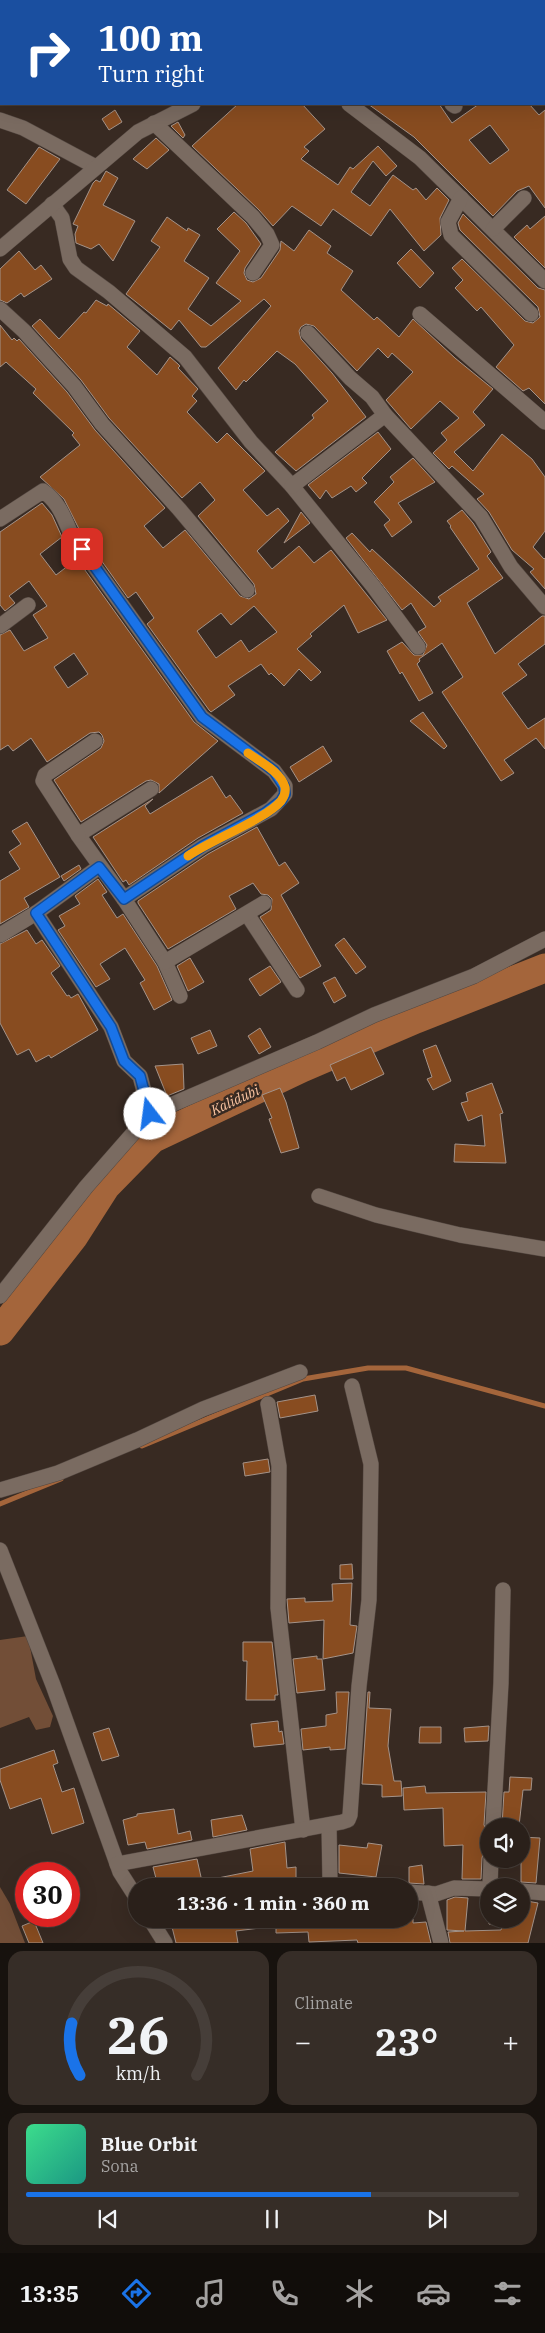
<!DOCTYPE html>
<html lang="en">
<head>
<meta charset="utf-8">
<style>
	:root { --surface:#2a201a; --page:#362d27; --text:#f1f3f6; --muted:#a5a3a2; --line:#463e39; --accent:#1a73e8 }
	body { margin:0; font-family:"IBM Plex Serif",serif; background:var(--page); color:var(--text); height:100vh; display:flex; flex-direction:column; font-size:19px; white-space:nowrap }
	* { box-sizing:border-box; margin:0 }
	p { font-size:16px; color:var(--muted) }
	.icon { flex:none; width:28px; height:28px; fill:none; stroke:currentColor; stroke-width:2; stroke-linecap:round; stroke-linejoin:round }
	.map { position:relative; height:1943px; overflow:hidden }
	.details { display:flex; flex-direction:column; gap:8px; padding:8px; background:#17120e; flex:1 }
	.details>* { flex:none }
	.banner { position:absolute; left:0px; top:0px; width:545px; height:105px; box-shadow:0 5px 20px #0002,0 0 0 1px var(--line); background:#1a4fa0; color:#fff; overflow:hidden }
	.fabs { position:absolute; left:480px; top:1818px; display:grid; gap:10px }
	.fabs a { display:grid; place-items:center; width:50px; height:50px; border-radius:50%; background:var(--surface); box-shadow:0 5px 20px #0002,0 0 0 1px var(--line); font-size:25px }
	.speed { position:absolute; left:15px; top:1862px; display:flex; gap:10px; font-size:25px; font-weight:700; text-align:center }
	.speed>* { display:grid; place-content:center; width:65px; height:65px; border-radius:50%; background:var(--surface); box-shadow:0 5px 20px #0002,0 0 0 1px var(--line); line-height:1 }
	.speed .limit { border:8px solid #d22; background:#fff; color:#111 }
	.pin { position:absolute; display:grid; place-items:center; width:42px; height:42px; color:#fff; margin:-21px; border-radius:10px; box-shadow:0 2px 8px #0006 }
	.me { position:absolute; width:55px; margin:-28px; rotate:345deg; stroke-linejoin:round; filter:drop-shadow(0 0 4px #0008) }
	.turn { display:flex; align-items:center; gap:18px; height:105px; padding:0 15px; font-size:22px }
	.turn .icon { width:65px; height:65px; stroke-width:2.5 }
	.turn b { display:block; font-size:35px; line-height:42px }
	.big { font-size:38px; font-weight:700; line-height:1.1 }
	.details .card { flex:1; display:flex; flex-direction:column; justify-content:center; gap:8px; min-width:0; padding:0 18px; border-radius:15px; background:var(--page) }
	.details .dial { align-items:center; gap:0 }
	.dial svg { height:130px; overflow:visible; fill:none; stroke:var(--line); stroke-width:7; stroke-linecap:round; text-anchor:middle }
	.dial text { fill:var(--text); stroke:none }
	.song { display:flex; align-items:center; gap:15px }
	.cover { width:60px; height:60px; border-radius:8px; background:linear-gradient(135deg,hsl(150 70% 55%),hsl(170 70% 35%)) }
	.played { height:5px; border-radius:2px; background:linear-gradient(90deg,var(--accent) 70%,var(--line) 70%) }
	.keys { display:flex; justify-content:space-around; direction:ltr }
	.heat { display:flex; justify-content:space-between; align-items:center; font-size:28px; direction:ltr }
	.details .tiles { flex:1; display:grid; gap:8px; grid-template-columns:1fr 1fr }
	.card:last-child { grid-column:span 2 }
	.trip { position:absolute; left:128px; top:1878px; width:290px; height:50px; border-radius:25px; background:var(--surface); box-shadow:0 5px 20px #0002,0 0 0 1px var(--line); font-weight:700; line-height:50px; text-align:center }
	.menu { display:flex; height:80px; justify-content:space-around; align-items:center; background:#110d0a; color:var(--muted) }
	.menu .icon { width:35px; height:35px }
	.menu .selected { color:var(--accent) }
	.menu b { font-size:22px; color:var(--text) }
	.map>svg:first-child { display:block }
	.green { fill:#724e37 }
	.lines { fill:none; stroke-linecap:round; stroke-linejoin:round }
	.stream { stroke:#a4653b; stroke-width:5 }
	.river { stroke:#a4653b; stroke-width:29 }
	.building { fill:#884c20; stroke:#a49389; fill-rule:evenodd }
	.minor-casing { stroke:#534740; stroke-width:16 }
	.minor { stroke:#7a6b61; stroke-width:15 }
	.route-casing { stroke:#114b97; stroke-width:12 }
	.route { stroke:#1a73e8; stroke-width:9 }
	.slow { stroke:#f59e0b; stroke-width:9 }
	.labels { text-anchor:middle; stroke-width:5; stroke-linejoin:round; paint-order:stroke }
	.water-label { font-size:14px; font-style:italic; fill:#f9c3a0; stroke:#382a22 }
</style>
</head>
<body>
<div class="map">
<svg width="545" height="1943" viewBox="0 0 545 1943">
	<rect width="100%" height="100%" fill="#382a22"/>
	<!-- green -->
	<g class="green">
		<path d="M28,1636L36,1679L53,1716L50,1727L36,1730L29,1717L0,1728V1640Z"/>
		<path d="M0,1887L10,1904L25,1943H0Z"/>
	</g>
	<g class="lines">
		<!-- stream -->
		<g class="stream">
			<path d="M142,1446L303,1379L368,1368H406L545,1406"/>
			<path d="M0,1504L61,1479"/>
		</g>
		<!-- river -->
		<path class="river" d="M0,1331L74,1236L106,1186L152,1139L302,1068L416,1019L545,968"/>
	</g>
	<!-- building -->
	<g class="building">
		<path d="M238,104H302L325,129L304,147L309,151L301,159L338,185L350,167L353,169L378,146L397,166L386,176L373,161L351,192L370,206L393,175L413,190L416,188L426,200L437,188L449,200L440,218L441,235L424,251L390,209L371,236L333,209L321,226L292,206L273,226L259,210L192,146Z"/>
		<path d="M368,104H439L452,123L479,104H529L539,115L545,110V208L529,186L517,191L493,216L414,137ZM490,125L509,150L490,164L469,140Z"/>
		<path d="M115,110L122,122L109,130L102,119Z"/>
		<path d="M178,122L185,135L183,138L171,126Z"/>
		<path d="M156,138L169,150L147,169L133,159Z"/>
		<path d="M39,147L60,159L26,204L7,190Z"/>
		<path d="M106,171L118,178L103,205L135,221L113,261L99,244L91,249L76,243L75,234L78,226L73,224L93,183L96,180L100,182Z"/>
		<path d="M234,212L246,223L261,244L245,268L244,273L247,280L253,282L261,278L280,250L281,241L294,251L309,230L331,246L327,253L353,271L341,290L374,320L377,317L399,337L413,319L455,358L493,389L473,412L485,425L454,452L473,471L502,434L532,459L545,477V531L533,547L544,559L545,558V589L530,572L534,569L512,550L489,512L477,499L484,494L452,466L449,469L433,453L447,440L441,433L459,418L440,401L411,429L386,400L413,372L392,353L388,358L378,348L357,371L314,326L306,324L301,327L299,331L301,339L332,373L366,417L296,471L275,452L314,418L312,415L328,401L295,364L277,351L246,382L244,380L236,390L218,368L271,306L264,299L206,347H201L179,320L171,330L126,294L160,247L151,241L167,217L187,231L188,228L200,235L184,261L209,278L188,309L211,326L241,301L216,283L240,251L217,229Z"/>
		<path d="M463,214L538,288L545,290V404L529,388L523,391L496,367L514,345L481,307L477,311L455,288L463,280L452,268L462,259L525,321L533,323L540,317L538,307L460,230L458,223Z"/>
		<path d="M545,216V268L514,237L527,225L530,229Z"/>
		<path d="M411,249L434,273L420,288L397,263Z"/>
		<path d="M19,251L35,270L41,265L52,279L24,297L21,293L7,303L0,300V269Z"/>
		<path d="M96,300L107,306L108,304L140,331L127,347L157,375L170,357L178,364L180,366L178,368L198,389L192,396L197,401L187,412L217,443L227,433L265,471L243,490L267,516L278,508L289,521L257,551L272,569L299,546L314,563L331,550L387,620L358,633L344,605L310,634L312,636L297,649L321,672L311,681L299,669L284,686L271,673L269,675L261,664L228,686L235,695L211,712L209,710L147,624L154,618L136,592L128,598L79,529L64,499L40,477L80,445L72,435L74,433L33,393L36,389L6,362L0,367V325L12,340L14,338L17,341L19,339L67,392L95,430L165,508L144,526L163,548L185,530L240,596L249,599L256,594L254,584L198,516L215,500L200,482L182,498L109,418L81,380L32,326L40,319L59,339L84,312L86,313ZM254,606L277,632L249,652L241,640L216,658L197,631L221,613L231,625Z"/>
		<path d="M378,432L391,449L362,478L367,483L356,492L351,486L332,498L326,490L320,499L308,485Z"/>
		<path d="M413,458L435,482L398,503L412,522L392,537L384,525L390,520L374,502L394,482L390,477Z"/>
		<path d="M42,503L52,515L62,537L40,554L56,575L77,559L194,722L218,741L159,793V784L151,780L146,781L81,822L54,780L101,748L104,741L102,735L99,732L90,733L47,762L31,738L13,751L8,745L0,750V635L10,630L24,651L48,638L33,615L47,606L29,581L9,596L15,603L5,611L0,605V532ZM74,653L88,674L68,688L54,667Z"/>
		<path d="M462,510L473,523L491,552L487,556L503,578L467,603L495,654L542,616H545V644L518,664L527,675L502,693L528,729L545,718V749L536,738L504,760L514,773L501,781L442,692L463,677L442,643L419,659L420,661L417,664L433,693L419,701L402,672L400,674L387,651L402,642L414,655H423L427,645L418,632L426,627L411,603L402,610L346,538L352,533L370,552L372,549L434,607L441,601L438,597L479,569L450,527L451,526L447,521Z"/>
		<path d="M301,512L310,523L284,543Z"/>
		<path d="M423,712L447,746L444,749L410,721Z"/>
		<path d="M323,746L332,761L299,782L290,767Z"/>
		<path d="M212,776L226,798L230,795L243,813L198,838L129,885L126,880L123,882L93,837L153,799L145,806L150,814Z"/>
		<path d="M27,822L60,877L24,898L29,907L0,924V881L20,869L9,852L21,844L12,831Z"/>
		<path d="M257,827L279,866L285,862L299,883L281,895L321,966L300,978L260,917L271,910L272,899L268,895L261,894L253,883L229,896L236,909L168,949L138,903V901L208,854Z"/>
		<path d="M79,865L81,869L64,881L61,876Z"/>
		<path d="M98,879L107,892L102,895L117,918L123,914L157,966L172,1000L154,1010L140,983L145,980L125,948L100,964L110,979L96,987L58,930L65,926L59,916L80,904L75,896Z"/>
		<path d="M27,930L36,944L42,940L60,966L51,973L67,996L69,995L71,998L78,994L98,1030L51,1058L49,1055L36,1062L29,1049L17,1055L0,1023V944Z"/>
		<path d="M344,938L366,967L356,974L335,945Z"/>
		<path d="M190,958L204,982L188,991L177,966Z"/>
		<path d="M270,966L281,982L260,996L249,979Z"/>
		<path d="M335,977L346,996L334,1003L323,983Z"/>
		<path d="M260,1028L271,1047L259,1054L248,1036Z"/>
		<path d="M210,1030L217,1046L198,1054L191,1038Z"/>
		<path d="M436,1045L451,1081L433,1090L427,1079L432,1077L423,1050Z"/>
		<path d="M371,1047L384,1074L351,1090L345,1077L337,1081L330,1065Z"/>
		<path d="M183,1064L184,1089L167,1096L155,1066Z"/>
		<path d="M492,1083L503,1113L500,1114L506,1163L454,1162L455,1144L485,1146L482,1115L468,1121L461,1103L468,1101L466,1093Z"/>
		<path d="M280,1088L286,1102L299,1148L281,1153L269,1119L272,1118L262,1095Z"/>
		<path d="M315,1395L318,1411L280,1418L277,1402Z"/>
		<path d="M268,1459L270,1472L245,1476L243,1463Z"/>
		<path d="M352,1564L353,1579H340V1565Z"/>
		<path d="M352,1583L350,1625L357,1626L353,1653L323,1659L324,1620L289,1623L287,1599L305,1598V1602L333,1601L332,1584Z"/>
		<path d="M243,1642H272L278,1695H275V1700H246L247,1661H243Z"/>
		<path d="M317,1656V1659H322L325,1690L297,1693L293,1659Z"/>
		<path d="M336,1692H349L345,1749L330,1750V1747L303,1750L301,1729L326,1726V1715L337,1713Z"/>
		<path d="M368,1692H370L369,1708L391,1709L388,1746L394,1781H401L402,1796L382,1797V1785L362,1784Z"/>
		<path d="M278,1721L279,1732L282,1731L284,1744L254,1747L251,1724Z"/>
		<path d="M489,1726L488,1741L465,1742L464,1728Z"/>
		<path d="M420,1727H441V1743H419Z"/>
		<path d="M109,1728L119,1756L102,1761L93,1733Z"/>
		<path d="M54,1750L58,1763L53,1765L62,1792L74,1788L84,1823L52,1834L41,1798L10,1809L0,1780V1769Z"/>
		<path d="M510,1777L532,1778L531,1790H523L519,1826H502L504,1792H509Z"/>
		<path d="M425,1786L426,1793L486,1792L484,1825L489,1834V1850L483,1854L482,1858L481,1879H462L463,1845L444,1846L443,1808L404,1810L403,1788Z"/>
		<path d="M174,1809L178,1834L190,1831L192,1840L147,1849L145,1842L128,1845L123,1820L137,1816V1814Z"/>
		<path d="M242,1815L247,1830L213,1837L211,1820Z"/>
		<path d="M521,1837L540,1838L536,1883L521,1882Z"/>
		<path d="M285,1842L287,1868L296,1867V1886H209L208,1880L253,1871L250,1849Z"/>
		<path d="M368,1843L382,1845L376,1877L339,1873V1845L367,1848Z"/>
		<path d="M197,1859L203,1886H158L153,1867Z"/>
		<path d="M422,1865L424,1884L409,1883V1867Z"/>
		<path d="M455,1897L468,1898L465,1931L501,1930L502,1927L489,1924V1919H521V1900L538,1903L528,1943H450L448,1932L464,1931L447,1930V1900Z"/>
		<path d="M170,1919H267L268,1927L236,1931L238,1943H176Z"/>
		<path d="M276,1919H413V1923L426,1922L431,1943H358L357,1940L309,1942L308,1932L276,1933Z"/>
		<path d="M34,1921L43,1943H29L22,1926Z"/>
	</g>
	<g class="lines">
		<!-- minor casing -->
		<g class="minor-casing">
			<g id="minor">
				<path d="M452,0L453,1"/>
				<path d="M355,1L356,0"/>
				<path d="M544,67H545"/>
				<path d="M544,86L545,88"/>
				<path d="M349,104L420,158L545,281"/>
				<path d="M452,104L455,106"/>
				<path d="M0,120L23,128L96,167"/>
				<path d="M154,123L253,217L267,234L272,245L253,273"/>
				<path d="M461,198L448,222L451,235L531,314"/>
				<path d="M52,204L62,218L70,259L76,268L109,292L185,357L251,442L292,486L373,586L418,647"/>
				<path d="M493,229L524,198"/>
				<path d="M0,249L138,132L193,104"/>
				<path d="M0,309L24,331L74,386L102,424L179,509L247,590"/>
				<path d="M420,314L545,422"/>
				<path d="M308,333L350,378L372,397L385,415"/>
				<path d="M292,486L385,415L481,517L511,567L545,607"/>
				<path d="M0,519L43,491C58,501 64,517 71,534L202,717L274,771L285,786V794L271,809L203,846L124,899L78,835L151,789"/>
				<path d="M0,626L28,605"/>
				<path d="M78,835L43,781L45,775L95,741"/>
				<path d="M124,899L165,962L180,996"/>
				<path d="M36,913L111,1027L124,1061L140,1076L150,1114"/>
				<path d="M247,914L297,990"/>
				<path d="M0,935L36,913L99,867"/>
				<path d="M165,962L264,903"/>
				<path d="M319,1196L376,1215L460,1235L545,1249"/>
				<path d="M0,1296L86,1187L150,1114L317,1042L374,1015L474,976L545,939"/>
				<path d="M268,1404L279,1466L278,1608L303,1830"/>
				<path d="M0,1490L58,1473L137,1440L203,1409L300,1372"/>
				<path d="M0,1550L53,1685L120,1872L136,1897"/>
				<path d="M329,1825L330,1882L338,1886"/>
				<path d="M493,1826L501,1683L503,1590"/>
				<path d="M117,1864L342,1822L348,1820L350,1815L359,1686L369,1600L371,1464L352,1386"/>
				<path d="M490,1886L491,1859"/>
				<path d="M521,1891L545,1893"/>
				<path d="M409,1892L436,1894L454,1888L489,1889"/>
				<path d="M428,1893L441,1943"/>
				<path d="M150,1919L165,1943"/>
			</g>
		</g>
		<!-- minor -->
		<use href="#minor" class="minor"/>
	</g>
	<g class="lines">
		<!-- route casing -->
		<g class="route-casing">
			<path id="route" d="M82,549L202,717L274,771L284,786L285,794L281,801L265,813L203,846L124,899L99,867L36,913L111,1027L124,1061L140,1076L150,1114"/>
		</g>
		<!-- route -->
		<use href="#route" class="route"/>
		<!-- slow -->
		<path class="slow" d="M188,856C211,840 266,819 281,801C284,797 286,792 285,787C280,771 260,762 248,753"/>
	</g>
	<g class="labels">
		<!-- water labels -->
		<g class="water-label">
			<text transform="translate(235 1100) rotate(-25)" y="5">Kalidubi</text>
		</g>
	</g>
</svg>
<div class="fabs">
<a><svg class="icon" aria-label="sound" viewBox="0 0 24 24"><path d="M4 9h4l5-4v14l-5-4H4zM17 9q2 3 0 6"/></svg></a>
<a><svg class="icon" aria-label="layers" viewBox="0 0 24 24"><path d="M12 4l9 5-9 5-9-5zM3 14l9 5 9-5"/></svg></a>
</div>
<div class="speed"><div class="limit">30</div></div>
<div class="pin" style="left:82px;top:549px;background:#d93025"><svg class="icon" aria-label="arrive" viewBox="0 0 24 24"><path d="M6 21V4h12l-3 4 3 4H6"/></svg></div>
<svg class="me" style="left:150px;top:1114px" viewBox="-20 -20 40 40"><circle r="19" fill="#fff"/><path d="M0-13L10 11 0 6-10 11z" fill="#1a73e8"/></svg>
<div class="trip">13:36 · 1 min · 360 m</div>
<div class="banner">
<div class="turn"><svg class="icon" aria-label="right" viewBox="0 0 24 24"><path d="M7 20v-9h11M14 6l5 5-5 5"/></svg><div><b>100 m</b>Turn right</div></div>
</div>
</div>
<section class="details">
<div class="tiles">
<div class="card dial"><svg viewBox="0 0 100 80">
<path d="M14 69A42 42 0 1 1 86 69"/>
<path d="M14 69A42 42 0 0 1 9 37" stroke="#1a73e8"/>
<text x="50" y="56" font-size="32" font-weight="700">26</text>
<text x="50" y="72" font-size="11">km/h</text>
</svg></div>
<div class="card"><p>Climate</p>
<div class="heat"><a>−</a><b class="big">23°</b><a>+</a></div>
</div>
<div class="card">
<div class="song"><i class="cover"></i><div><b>Blue Orbit</b><p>Sona</p></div></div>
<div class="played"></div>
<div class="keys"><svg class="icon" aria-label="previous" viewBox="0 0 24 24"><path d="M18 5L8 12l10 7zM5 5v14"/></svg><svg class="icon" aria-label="pause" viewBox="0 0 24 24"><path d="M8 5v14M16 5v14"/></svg><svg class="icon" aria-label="next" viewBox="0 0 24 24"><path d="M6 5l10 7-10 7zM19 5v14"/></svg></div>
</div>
</div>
</section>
<nav class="menu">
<b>13:35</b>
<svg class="icon selected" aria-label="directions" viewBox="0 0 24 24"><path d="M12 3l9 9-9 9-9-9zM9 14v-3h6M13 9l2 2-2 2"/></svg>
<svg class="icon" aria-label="music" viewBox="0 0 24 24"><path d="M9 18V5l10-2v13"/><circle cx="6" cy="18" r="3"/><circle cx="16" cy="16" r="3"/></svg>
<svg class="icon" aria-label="phone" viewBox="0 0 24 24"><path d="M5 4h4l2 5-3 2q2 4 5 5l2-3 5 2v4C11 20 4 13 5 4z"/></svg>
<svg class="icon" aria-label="climate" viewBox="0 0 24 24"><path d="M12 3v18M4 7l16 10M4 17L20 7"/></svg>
<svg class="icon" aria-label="car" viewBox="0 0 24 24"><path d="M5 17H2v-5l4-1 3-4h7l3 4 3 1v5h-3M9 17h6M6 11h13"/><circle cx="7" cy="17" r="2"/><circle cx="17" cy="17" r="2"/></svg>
<svg class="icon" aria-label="filters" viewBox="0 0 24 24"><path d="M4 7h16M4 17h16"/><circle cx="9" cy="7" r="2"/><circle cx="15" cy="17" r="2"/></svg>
</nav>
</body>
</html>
